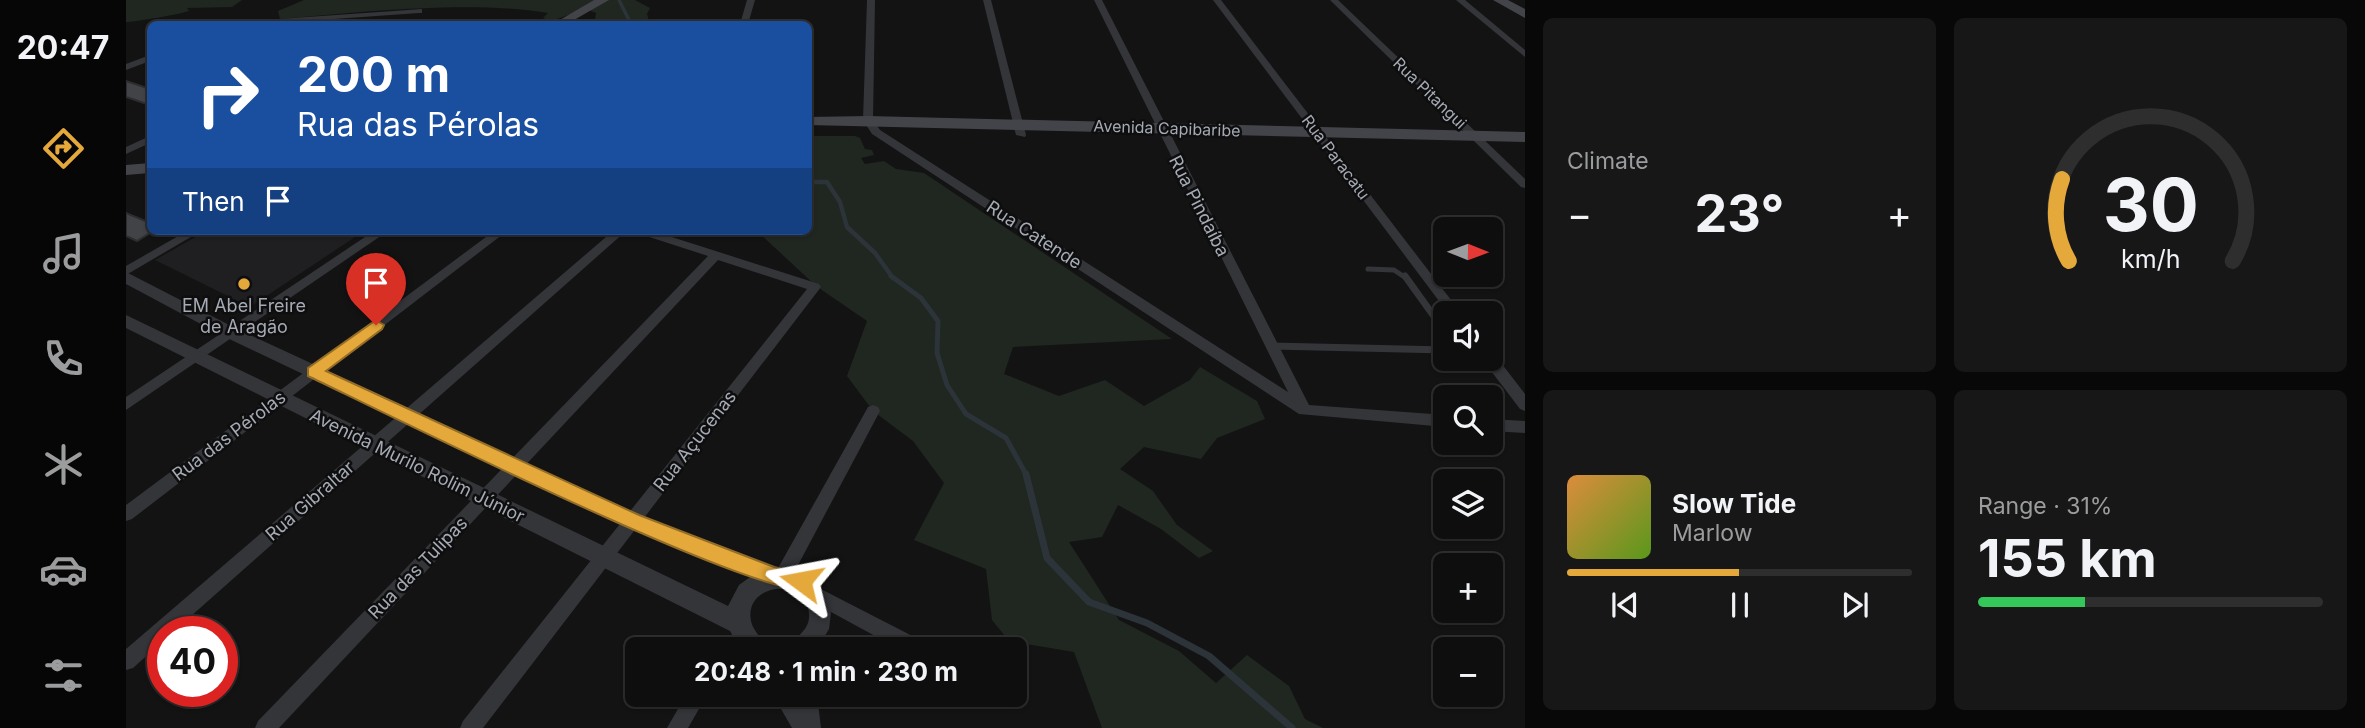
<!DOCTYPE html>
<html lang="en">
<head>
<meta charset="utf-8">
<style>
	:root { --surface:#0e0e0f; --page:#171718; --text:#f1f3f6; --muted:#9b9c9e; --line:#2e2e2f; --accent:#e4a83b }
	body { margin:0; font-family:Inter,sans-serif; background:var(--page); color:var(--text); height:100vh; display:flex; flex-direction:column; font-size:26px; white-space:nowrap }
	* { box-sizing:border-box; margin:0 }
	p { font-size:23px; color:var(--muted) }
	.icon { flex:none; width:38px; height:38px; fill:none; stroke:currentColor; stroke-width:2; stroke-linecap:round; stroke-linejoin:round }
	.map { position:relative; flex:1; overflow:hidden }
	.details { display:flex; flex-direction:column; gap:18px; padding:18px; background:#080808; width:840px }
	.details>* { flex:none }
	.top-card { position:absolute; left:21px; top:21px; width:665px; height:214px; border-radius:10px; box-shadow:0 2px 5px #0004,0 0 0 2px var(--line); background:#1a4fa0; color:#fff; overflow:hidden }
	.needle { width:46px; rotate:91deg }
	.controls { position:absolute; left:1307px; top:217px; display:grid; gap:14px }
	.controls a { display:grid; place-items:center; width:70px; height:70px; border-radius:10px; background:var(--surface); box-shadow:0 2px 5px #0004,0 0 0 2px var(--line); font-size:35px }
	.speed { position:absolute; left:21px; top:616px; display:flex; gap:14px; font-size:35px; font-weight:700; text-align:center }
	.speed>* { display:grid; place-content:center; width:91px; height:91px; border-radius:50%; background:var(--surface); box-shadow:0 2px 5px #0004,0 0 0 2px var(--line); line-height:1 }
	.speed .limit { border:10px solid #d22; background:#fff; color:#111 }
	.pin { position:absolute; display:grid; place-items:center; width:60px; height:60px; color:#fff; margin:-72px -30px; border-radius:50% 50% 50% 0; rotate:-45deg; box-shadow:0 0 7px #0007 }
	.pin .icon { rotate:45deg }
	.me { position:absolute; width:77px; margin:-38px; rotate:283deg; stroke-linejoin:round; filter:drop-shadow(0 0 5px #0008) }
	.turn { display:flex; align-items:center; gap:24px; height:147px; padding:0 35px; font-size:32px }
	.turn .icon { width:91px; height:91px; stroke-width:2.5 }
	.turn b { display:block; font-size:49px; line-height:60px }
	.then { display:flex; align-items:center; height:66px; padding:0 35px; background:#0003; gap:14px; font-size:26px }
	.big { font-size:52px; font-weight:700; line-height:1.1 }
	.details .widget { flex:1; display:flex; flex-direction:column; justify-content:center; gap:10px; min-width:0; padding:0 24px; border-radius:10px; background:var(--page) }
	.details .dial { align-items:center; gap:0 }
	.dial svg { height:182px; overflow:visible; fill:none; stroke:var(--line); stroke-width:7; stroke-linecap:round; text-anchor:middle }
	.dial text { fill:var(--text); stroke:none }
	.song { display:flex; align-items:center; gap:21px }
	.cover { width:84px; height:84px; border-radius:10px; background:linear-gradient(135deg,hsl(30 70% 55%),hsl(90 70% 35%)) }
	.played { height:7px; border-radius:4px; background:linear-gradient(90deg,var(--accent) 50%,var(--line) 50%) }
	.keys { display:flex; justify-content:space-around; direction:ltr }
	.heat { display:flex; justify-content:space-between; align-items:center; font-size:38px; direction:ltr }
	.charge { height:10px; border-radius:5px; background:linear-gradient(90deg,#34c759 31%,var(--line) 0) }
	.details .tiles { flex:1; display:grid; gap:18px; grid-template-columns:repeat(2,1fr) }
	.trip { position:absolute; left:499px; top:637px; width:402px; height:70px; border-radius:10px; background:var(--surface); box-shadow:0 2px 5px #0004,0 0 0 2px var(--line); font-weight:700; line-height:70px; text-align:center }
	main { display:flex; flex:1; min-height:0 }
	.tabs { display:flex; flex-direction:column; width:126px; justify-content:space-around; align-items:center; background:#060606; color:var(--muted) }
	.tabs .icon { width:49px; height:49px }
	.tabs .selected { color:var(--accent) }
	.tabs b { font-size:32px; color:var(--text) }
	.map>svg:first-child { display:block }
	.built { fill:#1f1f21 }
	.green { fill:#1f2720 }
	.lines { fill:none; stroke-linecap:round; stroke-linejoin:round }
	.stream-far3 { stroke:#2c3339; stroke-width:3.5 }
	.stream-far2 { stroke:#2c3339; stroke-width:4.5 }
	.stream-far1 { stroke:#2c3339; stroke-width:5 }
	.stream { stroke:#2c3339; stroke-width:7 }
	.building { fill:#424347; stroke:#2d2d30; stroke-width:2 }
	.service-far1 { stroke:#343539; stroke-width:5 }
	.service { stroke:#343539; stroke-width:7 }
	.minor { fill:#343539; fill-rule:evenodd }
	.tertiary { fill:#343539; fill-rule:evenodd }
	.secondary { fill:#424449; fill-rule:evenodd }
	.route { fill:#e4a83b; stroke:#946d26; stroke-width:2 }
	.poi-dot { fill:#e4a83b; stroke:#0e0e0f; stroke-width:2.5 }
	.labels { text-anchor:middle; stroke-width:5; stroke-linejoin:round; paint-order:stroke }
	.far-street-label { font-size:16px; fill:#a5aab4; stroke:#0e0e0f }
	.street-label { font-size:18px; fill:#a5aab4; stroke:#0e0e0f }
	.poi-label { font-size:18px; fill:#a5aab4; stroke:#0e0e0f }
</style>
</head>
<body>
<main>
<nav class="tabs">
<b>20:47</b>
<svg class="icon selected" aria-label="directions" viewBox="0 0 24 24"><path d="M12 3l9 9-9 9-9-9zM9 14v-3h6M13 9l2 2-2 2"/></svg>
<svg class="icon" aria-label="music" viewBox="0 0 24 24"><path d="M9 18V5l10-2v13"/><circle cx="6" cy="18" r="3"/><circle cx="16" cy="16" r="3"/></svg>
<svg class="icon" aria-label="phone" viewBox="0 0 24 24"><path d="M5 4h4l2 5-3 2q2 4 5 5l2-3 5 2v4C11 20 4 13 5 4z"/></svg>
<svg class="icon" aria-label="climate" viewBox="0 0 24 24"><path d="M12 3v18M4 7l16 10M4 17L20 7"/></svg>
<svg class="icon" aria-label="car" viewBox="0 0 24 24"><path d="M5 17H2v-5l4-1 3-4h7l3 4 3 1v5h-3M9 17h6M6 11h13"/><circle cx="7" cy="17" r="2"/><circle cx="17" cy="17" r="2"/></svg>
<svg class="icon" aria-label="filters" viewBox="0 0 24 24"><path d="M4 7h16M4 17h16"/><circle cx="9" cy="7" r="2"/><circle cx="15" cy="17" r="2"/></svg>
</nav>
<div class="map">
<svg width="1399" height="728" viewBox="0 0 1399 728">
	<rect width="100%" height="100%" fill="#131314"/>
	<!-- built -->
	<path class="built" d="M80,231H238L124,307L29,260Z"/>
	<!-- green -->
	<g class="green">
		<path d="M0,0H116L106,7L61,8L63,11C55,14 9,22 0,22Z"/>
		<path d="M178,0H509L524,8L521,14L524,24H480L469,20L470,13L460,9L425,21L417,18L422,13C345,0 234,12 154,19L152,11Z"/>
		<path d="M683,136H729L734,138L739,149L746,150L748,155L735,158L739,164L758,161L770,169L798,173L1046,339L887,347L878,374L933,396L979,380L1018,406L1064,380L1074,367L1131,401L1139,419L1091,438L1075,459L1018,447L994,469L1027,491L1051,525L1087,551L1073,558L1035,529L992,505L976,537L943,542L993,620L1053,651L1090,683L1121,655L1163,686L1179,719L1197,728H976L948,652L883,641L866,620L860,569L788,540L818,483L787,441L747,411L721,376L741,321L690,286L631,231H682Z"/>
	</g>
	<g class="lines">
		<!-- stream-far3 -->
		<path class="stream-far3" d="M493,0L505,24"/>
		<!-- stream-far2 -->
		<path class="stream-far2" d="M682,182H701L714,202L721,227L749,253L767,278"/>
		<!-- stream-far1 -->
		<path class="stream-far1" d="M765,276L795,298L812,321L811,353L821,385L840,414L880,438L901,476"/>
		<!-- stream -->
		<path class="stream" d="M900,474L921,558L963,602L1021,623L1083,656L1166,728"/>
	</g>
	<!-- building -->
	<g class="building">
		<path d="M0,81L24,89V105L0,97Z"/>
		<path d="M0,213L24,223V233L11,241L0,236Z"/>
	</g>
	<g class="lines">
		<!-- service-far1 -->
		<path class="service-far1" d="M1242,269L1268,270L1280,278"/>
		<!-- service -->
		<g class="service">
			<path d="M1279,276L1320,333"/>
			<path d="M1146,346L1320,350"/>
		</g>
		<!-- minor -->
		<g class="minor">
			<path d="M621,0H629L622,24H614Z"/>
			<path d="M741,0H749L747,120L754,130L1162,392L968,0H976L1183,405L1320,415V427L1173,414L746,134L737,120Z"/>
			<path d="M857,0H865L900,135L899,137L890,135Z"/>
			<path d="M1087,0H1095L1335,313H1322Z"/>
			<path d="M1204,0H1212L1399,179V188L1395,187Z"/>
			<path d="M1330,0H1339L1399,50V57Z"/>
			<path d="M296,9V13H293L137,24H106L110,22Z"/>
			<path d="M24,55V61L0,70V64Z"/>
			<path d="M24,136V143L0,154V147Z"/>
			<path d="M61,231H75L0,275V266Z"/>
			<path d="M248,231H262L0,410V397Z"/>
			<path d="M368,231H381L6,519L0,521V505Z"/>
			<path d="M487,231H500L47,632H37V641L7,668L0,670V649Z"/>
			<path d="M509,231H527L693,284L695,287L357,728H334L337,721L681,289L592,260L153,728H129L132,721L582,256L511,233Z"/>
			<path d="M1365,354L1369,355L1399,394V411L1394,409L1359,363L1357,359H1365Z"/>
			<path d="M747,405L752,407L754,411L663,582L657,584L651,582L648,576L651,570L742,407Z"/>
			<path d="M1365,419L1399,421V433L1365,431Z"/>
			<path d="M689,586L798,642L800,649H773L683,600L680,594L683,588Z"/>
			<path d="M616,627L623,630L625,636L617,649H596L609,630Z"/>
			<path d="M560,695H581L562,728H541Z"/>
		</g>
		<!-- tertiary -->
		<g class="tertiary">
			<path d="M0,272L111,329L513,515L652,567L679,573L694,584L705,613L703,629L691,649H662C667,638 682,632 683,618C686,576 617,581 625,621C627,631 637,639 641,649H615L604,631L0,328V315L602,606L613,585L624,577L499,527L99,337L0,284Z"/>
			<path d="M647,695H691L695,728H666Z"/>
		</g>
		<!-- secondary -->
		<g class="secondary">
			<path d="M468,0H483L441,24H427Z"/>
			<path d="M1367,0H1382L1399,9V18Z"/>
			<path d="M742,116L1399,132V142L682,125V117Z"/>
			<path d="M24,163V173L0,175V165Z"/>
		</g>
	</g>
	<!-- route -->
	<path class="route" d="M250,320L258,325L256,329L200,371L513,515L648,567L682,575L685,581L682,588C640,604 247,407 182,376V368Z"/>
	<!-- markers -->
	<circle class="poi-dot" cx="118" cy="284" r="7"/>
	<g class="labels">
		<!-- far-street labels -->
		<g class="far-street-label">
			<text transform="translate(1304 93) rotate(44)" y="6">Rua Pitangui</text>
			<text transform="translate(1041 128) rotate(2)" y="6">Avenida Capibaribe</text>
			<text transform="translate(1210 157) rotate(53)" y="6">Rua Paracatu</text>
		</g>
		<!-- street labels -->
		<g class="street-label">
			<text transform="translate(1073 206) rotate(63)" y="6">Rua Pindaíba</text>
			<text transform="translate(908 235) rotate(33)" y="6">Rua Catende</text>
			<text transform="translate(103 436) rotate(-37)" y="6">Rua das Pérolas</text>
			<text transform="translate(569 441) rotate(-52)" y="6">Rua Açucenas</text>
			<text transform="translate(291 466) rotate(26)" y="6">Avenida Murilo Rolim Júnior</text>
			<text transform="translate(184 501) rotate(-41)" y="6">Rua Gibraltar</text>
			<text transform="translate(292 568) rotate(-46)" y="6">Rua das Tulipas</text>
		</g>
		<!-- poi labels -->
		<g class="poi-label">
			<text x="118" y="312">EM Abel Freire<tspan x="118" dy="21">de Aragão</tspan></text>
		</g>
	</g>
</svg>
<div class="controls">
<a><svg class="needle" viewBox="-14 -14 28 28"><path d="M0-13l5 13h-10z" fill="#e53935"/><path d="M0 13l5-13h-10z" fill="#9b9c9e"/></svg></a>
<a><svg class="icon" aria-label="sound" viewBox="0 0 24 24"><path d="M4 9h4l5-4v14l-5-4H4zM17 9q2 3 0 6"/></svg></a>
<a><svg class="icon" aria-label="search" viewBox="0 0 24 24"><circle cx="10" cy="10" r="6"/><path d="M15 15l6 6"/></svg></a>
<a><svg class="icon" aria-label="layers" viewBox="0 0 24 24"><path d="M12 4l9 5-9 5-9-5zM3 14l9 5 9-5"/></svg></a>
<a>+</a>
<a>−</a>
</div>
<div class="speed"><div class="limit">40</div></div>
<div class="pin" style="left:250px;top:325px;background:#d93025"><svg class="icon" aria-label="arrive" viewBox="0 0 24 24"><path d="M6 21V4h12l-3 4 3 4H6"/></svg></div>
<svg class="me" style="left:675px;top:581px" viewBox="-20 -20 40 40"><path d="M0-17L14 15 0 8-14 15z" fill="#e4a83b" stroke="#fff" stroke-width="4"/></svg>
<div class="trip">20:48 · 1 min · 230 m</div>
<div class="top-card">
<div class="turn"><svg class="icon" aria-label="right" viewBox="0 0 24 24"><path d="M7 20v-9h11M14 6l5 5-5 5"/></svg><div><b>200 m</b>Rua das Pérolas</div></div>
<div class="then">Then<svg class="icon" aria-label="arrive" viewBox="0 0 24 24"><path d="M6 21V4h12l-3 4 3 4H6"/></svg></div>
</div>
</div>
<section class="details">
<div class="tiles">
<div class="widget"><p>Climate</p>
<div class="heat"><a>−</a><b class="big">23°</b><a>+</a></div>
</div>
<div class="widget dial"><svg viewBox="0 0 100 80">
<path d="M14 69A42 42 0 1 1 86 69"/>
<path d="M14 69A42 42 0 0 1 11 33" stroke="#e4a83b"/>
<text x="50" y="56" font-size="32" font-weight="700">30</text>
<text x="50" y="72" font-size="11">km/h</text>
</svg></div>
<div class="widget">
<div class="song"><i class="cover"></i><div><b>Slow Tide</b><p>Marlow</p></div></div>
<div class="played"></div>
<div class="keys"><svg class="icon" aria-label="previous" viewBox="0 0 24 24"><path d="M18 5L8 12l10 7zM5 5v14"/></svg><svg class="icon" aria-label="pause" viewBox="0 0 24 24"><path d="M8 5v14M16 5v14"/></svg><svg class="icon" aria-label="next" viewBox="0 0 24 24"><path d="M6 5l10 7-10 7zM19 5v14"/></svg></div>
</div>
<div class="widget"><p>Range · 31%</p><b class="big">155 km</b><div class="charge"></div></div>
</div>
</section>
</main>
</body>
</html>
